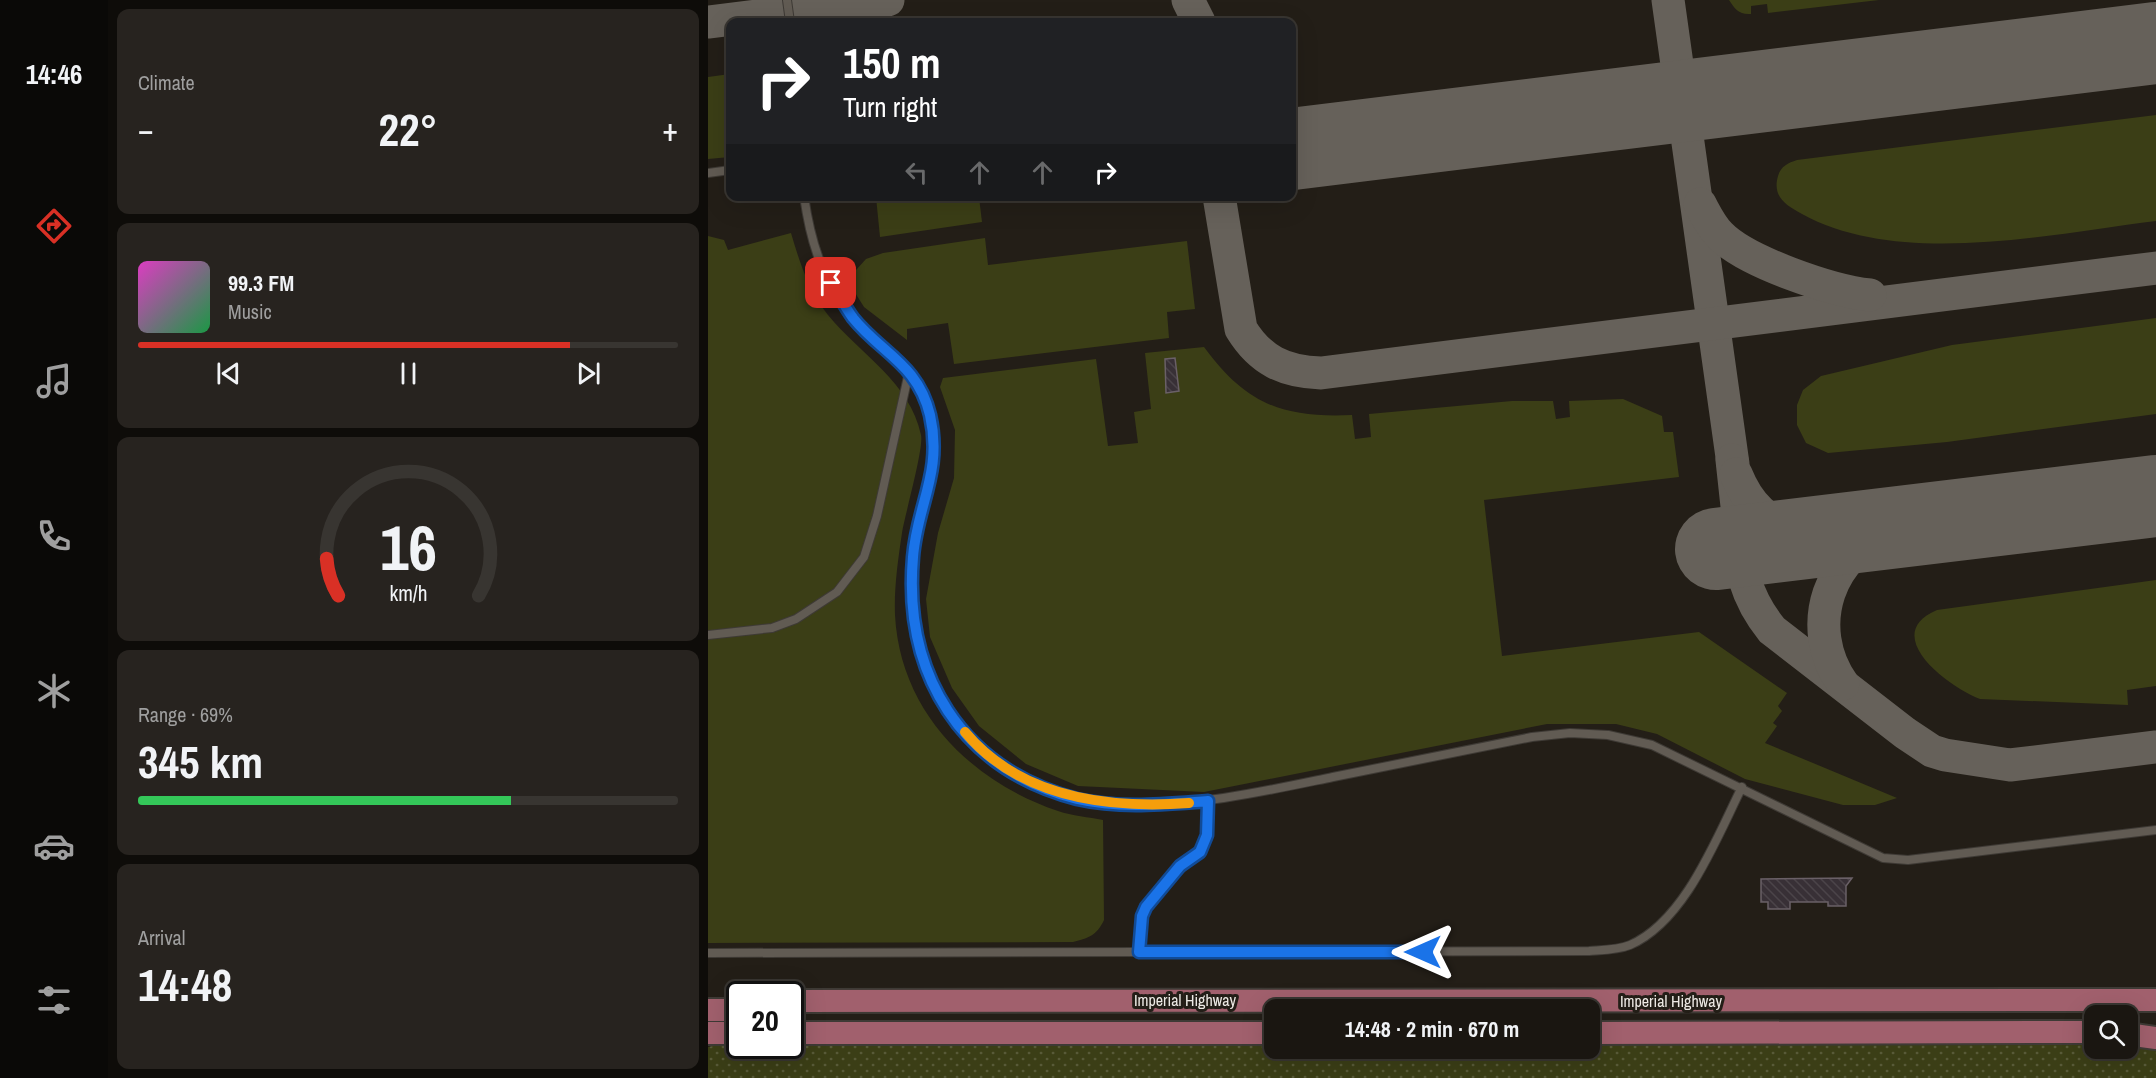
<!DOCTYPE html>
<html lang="en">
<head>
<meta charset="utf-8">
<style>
	:root { --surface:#1a1611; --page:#27231f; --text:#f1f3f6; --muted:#9f9f9f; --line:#383531; --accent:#d93025 }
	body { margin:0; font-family:"Archivo Narrow",sans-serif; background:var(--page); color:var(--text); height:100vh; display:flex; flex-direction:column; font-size:22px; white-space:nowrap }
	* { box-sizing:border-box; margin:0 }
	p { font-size:20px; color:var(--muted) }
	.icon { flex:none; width:33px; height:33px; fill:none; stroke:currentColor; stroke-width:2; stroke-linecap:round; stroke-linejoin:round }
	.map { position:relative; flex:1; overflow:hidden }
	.drawer { display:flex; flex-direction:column; gap:9px; padding:9px; background:#0e0c09; width:600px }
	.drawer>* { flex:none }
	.banner { position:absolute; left:18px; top:18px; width:570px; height:183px; border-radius:12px; box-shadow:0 6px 24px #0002,0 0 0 2px var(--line); background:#202124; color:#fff; overflow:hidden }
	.controls { position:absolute; left:1376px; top:1005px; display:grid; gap:12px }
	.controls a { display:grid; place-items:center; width:54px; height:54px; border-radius:12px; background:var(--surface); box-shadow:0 6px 24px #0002,0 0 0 2px var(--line); font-size:30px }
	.speed { position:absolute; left:18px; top:981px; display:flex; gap:12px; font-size:30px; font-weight:700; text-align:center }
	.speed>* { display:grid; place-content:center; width:78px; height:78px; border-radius:50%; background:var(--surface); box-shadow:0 6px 24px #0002,0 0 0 2px var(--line); line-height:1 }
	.speed .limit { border:3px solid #111; border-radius:9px; background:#fff; color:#111 }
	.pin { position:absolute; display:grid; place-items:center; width:51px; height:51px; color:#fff; margin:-26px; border-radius:12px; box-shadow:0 3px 9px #0006 }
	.me { position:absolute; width:66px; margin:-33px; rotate:270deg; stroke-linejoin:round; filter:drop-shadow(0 0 4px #0008) }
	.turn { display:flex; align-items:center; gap:21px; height:126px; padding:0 18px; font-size:27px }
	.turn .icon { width:78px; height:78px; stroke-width:2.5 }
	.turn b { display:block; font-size:42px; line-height:51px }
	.lanes { display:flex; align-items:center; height:57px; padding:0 18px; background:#0003; justify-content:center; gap:30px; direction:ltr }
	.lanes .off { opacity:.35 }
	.big { font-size:45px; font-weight:700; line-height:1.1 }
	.drawer .widget { flex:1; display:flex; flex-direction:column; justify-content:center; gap:9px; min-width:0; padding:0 21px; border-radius:12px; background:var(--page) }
	.drawer .dial { align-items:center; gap:0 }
	.dial svg { height:156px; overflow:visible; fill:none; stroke:var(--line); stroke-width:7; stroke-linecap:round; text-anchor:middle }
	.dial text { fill:var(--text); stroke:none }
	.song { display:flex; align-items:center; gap:18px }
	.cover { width:72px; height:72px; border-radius:9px; background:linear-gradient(135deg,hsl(310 70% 55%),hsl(140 70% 35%)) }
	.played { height:6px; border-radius:3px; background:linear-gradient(90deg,var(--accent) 80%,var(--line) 80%) }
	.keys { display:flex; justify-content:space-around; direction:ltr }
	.heat { display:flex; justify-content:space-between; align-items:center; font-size:33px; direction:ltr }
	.charge { height:9px; border-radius:4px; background:linear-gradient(90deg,#34c759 69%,var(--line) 0) }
	.trip { position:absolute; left:556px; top:999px; width:336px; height:60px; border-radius:12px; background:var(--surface); box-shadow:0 6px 24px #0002,0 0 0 2px var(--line); font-weight:700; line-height:60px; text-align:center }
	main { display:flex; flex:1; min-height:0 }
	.tabs { display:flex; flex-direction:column; width:108px; justify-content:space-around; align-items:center; background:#0a0907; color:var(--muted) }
	.tabs .icon { width:42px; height:42px }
	.tabs .active { color:var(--accent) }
	.tabs b { font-size:27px; color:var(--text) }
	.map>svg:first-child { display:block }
	.grass { fill:#3b3e16 }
	.park { fill:url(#park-dots) }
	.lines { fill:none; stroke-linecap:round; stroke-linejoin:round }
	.taxiway { stroke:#66615a; stroke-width:33 }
	.runway { stroke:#66615a; stroke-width:82 }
	.building { fill:url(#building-back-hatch); stroke:#6a6067; stroke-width:1.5 }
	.lane-casing { stroke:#3e3a35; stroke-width:10 }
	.primary-casing { stroke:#3e3a35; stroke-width:26 }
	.lane { stroke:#615b53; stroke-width:8 }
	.primary { stroke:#a1606d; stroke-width:22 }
	.route-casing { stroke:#114b97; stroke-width:15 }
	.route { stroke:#1a73e8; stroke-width:10 }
	.slow { stroke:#f59e0b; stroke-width:10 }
	.labels { text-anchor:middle; stroke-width:6; stroke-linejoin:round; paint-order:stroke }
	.street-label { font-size:16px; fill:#eeeae5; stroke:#231e17 }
</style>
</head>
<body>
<main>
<nav class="tabs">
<b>14:46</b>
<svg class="icon active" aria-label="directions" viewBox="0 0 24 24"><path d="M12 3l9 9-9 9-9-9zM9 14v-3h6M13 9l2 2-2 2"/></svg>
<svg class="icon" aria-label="music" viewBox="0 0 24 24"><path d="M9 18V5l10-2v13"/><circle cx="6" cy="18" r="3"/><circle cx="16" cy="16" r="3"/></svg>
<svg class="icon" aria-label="phone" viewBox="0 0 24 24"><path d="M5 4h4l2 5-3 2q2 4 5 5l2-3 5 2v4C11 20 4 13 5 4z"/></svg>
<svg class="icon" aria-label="climate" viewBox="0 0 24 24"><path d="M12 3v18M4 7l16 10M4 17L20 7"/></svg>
<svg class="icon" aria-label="car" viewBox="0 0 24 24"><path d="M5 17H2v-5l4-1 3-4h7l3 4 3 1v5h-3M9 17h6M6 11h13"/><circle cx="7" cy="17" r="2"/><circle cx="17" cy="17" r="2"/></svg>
<svg class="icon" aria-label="filters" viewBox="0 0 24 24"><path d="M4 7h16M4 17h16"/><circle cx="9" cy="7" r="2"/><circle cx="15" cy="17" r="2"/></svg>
</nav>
<section class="drawer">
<div class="widget"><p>Climate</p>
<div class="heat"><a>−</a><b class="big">22°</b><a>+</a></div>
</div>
<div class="widget">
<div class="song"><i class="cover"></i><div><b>99.3 FM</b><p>Music</p></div></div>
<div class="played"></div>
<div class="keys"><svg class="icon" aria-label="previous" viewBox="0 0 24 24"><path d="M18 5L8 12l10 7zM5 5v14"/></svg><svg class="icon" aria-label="pause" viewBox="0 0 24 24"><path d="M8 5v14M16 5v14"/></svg><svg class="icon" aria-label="next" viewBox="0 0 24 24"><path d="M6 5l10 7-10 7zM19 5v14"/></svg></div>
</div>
<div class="widget dial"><svg viewBox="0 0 100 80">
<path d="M14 69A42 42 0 1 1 86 69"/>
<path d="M14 69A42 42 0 0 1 8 50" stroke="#d93025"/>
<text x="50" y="56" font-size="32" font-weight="700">16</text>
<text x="50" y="72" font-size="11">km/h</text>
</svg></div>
<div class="widget"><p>Range · 69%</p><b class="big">345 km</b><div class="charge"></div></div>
<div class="widget"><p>Arrival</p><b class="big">14:48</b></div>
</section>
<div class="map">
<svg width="1448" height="1078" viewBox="0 0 1448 1078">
	<defs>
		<pattern id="park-dots" width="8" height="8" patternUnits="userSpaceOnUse" patternTransform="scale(1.5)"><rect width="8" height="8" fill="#3b3e16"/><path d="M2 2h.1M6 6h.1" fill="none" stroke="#585a38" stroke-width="1.8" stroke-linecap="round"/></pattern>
		<pattern id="building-back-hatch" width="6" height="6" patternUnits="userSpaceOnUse" patternTransform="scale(1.5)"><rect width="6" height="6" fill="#383036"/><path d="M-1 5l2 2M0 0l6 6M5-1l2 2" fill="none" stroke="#4b4449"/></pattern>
	</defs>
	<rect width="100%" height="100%" fill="#231e17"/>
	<!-- grass -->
	<g class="grass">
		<path d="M1021,0H1171L1060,13L1059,4L1043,6V14C1031,15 1027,9 1021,0Z"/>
		<path d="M22,74V157L0,159V77Z"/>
		<path d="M1448,115V221C1342,234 1192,268 1094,214C1078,205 1064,197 1070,176C1073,166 1080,163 1089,160Z"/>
		<path d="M168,197H271L274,222L172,237Z"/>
		<path d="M83,233C92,263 100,290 120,315C152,354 202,382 213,435C216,448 197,514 194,533C190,560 186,587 187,615C192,711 262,781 350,811C364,816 381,817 395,820L396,920C389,935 381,938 365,942L0,943V236L16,240L20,250Z"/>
		<path d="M277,238L280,265L479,241L487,309L459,312L461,338L246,364L240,323L199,329V340L156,307L139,280L158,259L175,253Z"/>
		<path d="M1448,318V414L1239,442L1120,453L1098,443L1089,425V405L1095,390L1113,376L1244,345Z"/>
		<path d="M496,347C538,404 574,418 644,415L647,439L663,437L661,414L804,401H845L848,419L862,417L861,401L915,399L954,416L956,432H965L971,477L776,500L794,656L991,632L1079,693L1070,706L1074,711L1065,723L1069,726L1057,743L1189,798L1167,805H1135L1037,779L949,734L908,724H839L496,792L370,786L318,764L271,726L244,688L222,637L218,599L230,533L246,478L247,430L232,387L235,378L388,359L400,446L430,443L426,412L443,409L437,353Z"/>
		<path d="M1448,580V686L1419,690L1420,705L1272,699C1242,688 1170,635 1229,610Z"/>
	</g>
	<!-- park -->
	<path class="park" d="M1386,1043V1048H1419V1045L1448,1047V1078H0V1047L5,1046L567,1045V1048H882V1044Z"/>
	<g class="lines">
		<!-- taxiway -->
		<g class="taxiway">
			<path d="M480,0L491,22"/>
			<path d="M960,0L1025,464"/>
			<path d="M0,22L180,0"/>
			<path d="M511,196L533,329C552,360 576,372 613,373L1448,268"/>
			<path d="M992,204C998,215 1003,226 1012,235C1038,262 1124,291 1162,295"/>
			<path d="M1024,460L1037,580C1043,600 1051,614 1064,630L1197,733L1224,751L1237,755L1302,765L1448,747"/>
			<path d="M1028,474C1058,549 1119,532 1182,526"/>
			<path d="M1135,684C1095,628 1120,549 1188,531L1336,510"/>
		</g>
		<!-- runway -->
		<g class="runway">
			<path d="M584,149L1448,43"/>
			<path d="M1008,549L1448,496"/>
		</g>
	</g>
	<!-- building -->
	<g class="building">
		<path d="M467,358L471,391L458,393L457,359Z"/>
		<path d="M1144,878L1138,886V906H1120V902H1082V909H1060V902H1053V879Z"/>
	</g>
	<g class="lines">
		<!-- lane casing -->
		<g class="lane-casing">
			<g id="lane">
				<path d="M79,0L82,22"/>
				<path d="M0,173L22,170"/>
				<path d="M96,196C103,245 114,277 144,317C151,326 162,333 170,341C193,361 212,382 222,412C237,460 214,506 206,552C201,579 202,609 208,635C216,672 232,702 255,730C347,841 504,802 625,777C691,764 757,751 824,737L862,733L900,735L944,745L1175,858L1200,860L1448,830"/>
				<path d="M0,635L64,628L88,619L129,592L156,557L169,516L201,372"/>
				<path d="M431,952C432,938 430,919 438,907C451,884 495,855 499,834C501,823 500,812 500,801"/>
				<path d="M0,953L881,951C894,950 910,950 922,945C977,921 1008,839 1034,787"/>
			</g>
		</g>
		<!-- primary casing -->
		<g class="primary-casing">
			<g id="primary">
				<path d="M82,1001L1448,1000"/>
				<path d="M0,1010H32"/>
				<path d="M0,1033H32"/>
				<path d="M82,1033H567"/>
				<path d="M882,1033L1386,1032"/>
				<path d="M1419,1034L1448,1038"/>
			</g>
		</g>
		<!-- lane -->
		<use href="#lane" class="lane"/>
		<!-- primary -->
		<use href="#primary" class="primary"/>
	</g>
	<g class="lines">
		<!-- route casing -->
		<g class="route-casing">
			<path id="route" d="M123,283C130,294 137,307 145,318C173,353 210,364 222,415C235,472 209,505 205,557C195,674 253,769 369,799C412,809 458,804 500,801L499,835L492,852L472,866L438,907L434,916L431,952H715"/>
		</g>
		<!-- route -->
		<use href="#route" class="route"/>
		<!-- slow -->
		<path class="slow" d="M257,732C312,798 400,809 481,803"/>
	</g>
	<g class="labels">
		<!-- street labels -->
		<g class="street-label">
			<text x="477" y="1006">Imperial Highway</text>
			<text x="963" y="1007">Imperial Highway</text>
		</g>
	</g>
</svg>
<div class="controls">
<a><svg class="icon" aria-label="search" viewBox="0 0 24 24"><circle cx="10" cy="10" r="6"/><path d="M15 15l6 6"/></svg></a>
</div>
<div class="speed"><div class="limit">20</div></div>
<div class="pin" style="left:123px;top:283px;background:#d93025"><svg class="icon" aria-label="arrive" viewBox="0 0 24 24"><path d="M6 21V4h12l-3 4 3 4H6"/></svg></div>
<svg class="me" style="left:715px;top:952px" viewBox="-20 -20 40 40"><path d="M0-17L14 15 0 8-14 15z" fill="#1a73e8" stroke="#fff" stroke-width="4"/></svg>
<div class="trip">14:48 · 2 min · 670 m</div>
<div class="banner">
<div class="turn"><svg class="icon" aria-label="right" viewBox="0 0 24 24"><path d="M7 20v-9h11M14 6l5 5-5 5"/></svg><div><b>150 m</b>Turn right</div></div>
<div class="lanes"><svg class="icon off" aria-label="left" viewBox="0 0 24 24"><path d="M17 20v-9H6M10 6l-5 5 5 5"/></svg><svg class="icon off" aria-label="ahead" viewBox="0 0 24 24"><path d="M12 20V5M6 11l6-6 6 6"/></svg><svg class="icon off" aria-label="ahead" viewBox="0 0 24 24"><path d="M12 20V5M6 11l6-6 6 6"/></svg><svg class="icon" aria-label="right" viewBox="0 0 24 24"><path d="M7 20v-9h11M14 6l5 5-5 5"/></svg></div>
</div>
</div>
</main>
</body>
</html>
